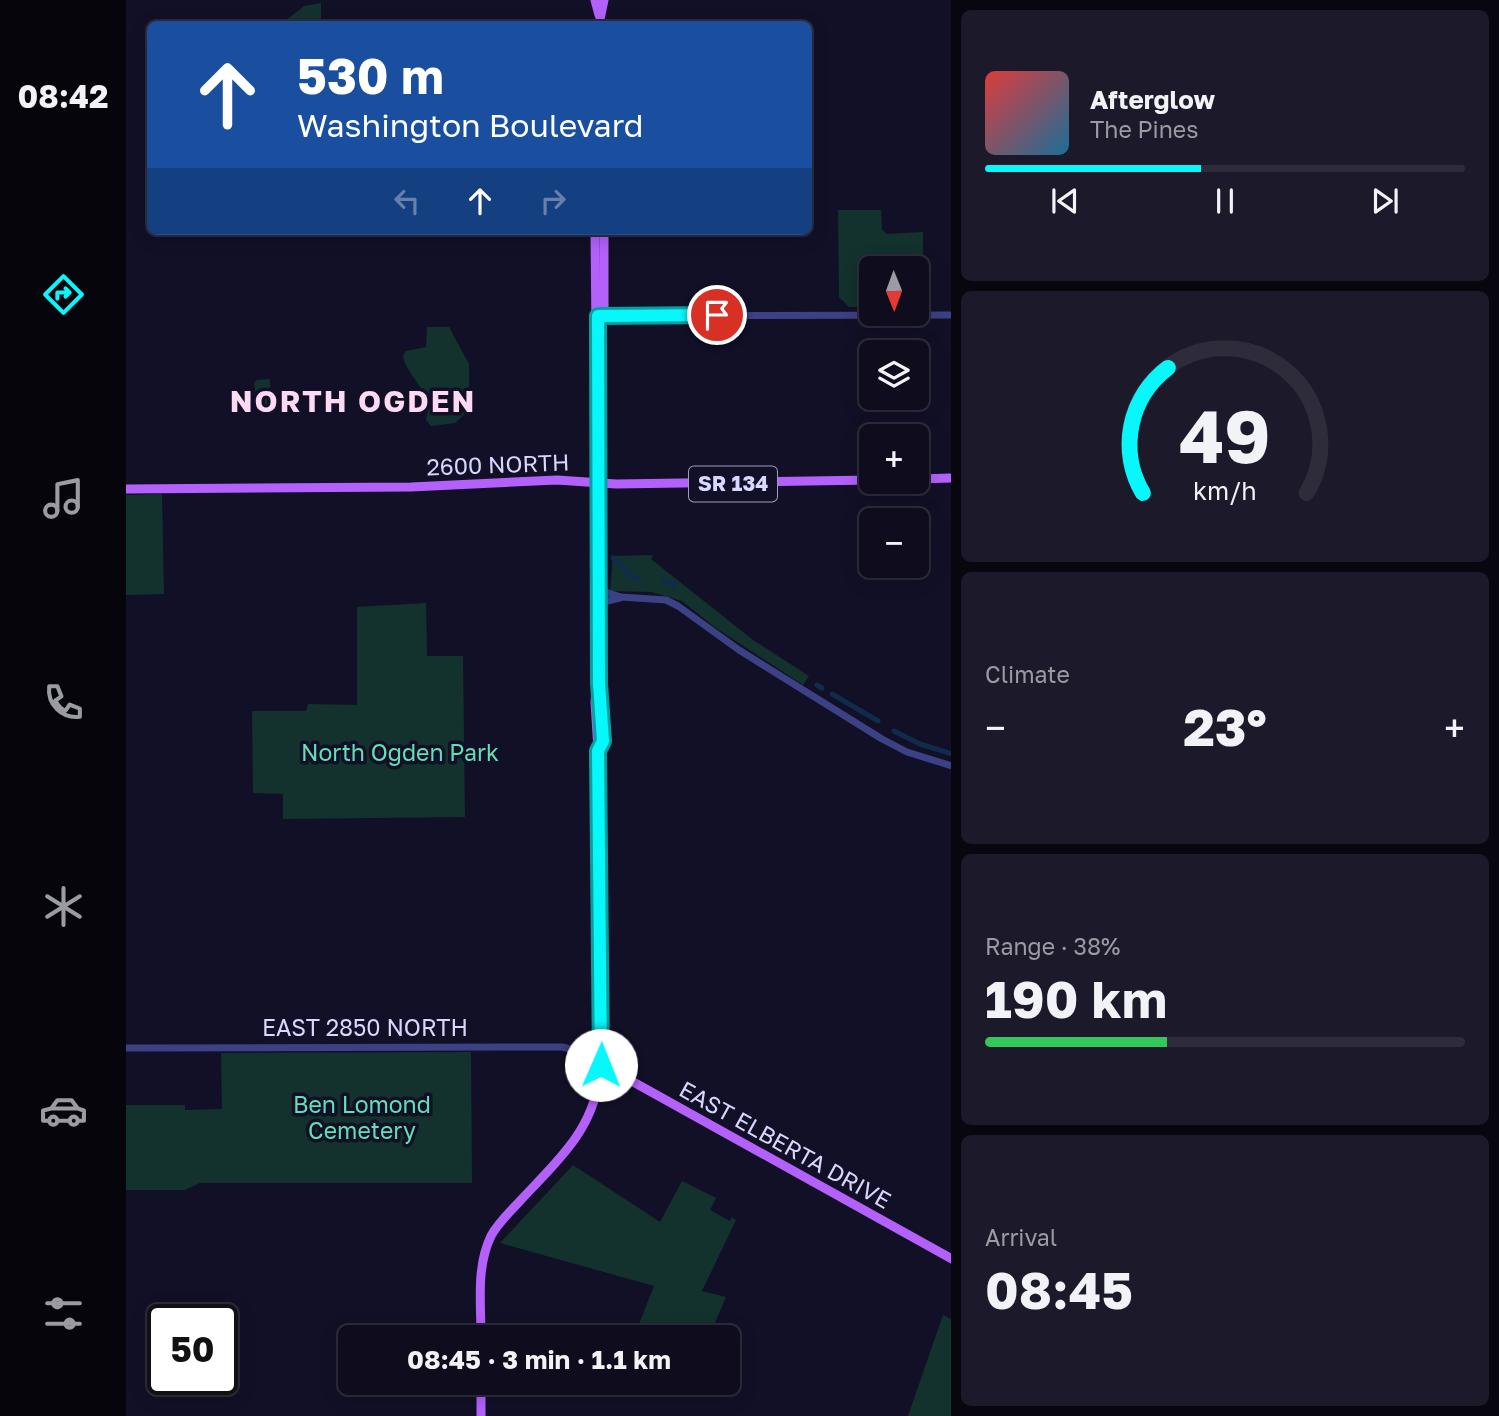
<!DOCTYPE html>
<html lang="en">
<head>
<meta charset="utf-8">
<style>
	:root { --surface:#0e0c1d; --page:#1c1a2a; --text:#f1f3f6; --muted:#9b9ba4; --line:#2e2c3b; --accent:#08f7fa }
	body { margin:0; font-family:"Golos Text",sans-serif; background:var(--page); color:var(--text); height:100vh; display:flex; flex-direction:column; font-size:26px; white-space:nowrap }
	* { box-sizing:border-box; margin:0 }
	p { font-size:23px; color:var(--muted) }
	.icon { flex:none; width:38px; height:38px; fill:none; stroke:currentColor; stroke-width:2; stroke-linecap:round; stroke-linejoin:round }
	.map { position:relative; flex:1; overflow:hidden }
	.details { display:flex; flex-direction:column; gap:10px; padding:10px; background:#080710; width:548px }
	.details>* { flex:none }
	.top-card { position:absolute; left:21px; top:21px; width:665px; height:214px; border-radius:10px; box-shadow:0 4px 18px #0003,0 0 0 2px var(--line); background:#1a4fa0; color:#fff; overflow:hidden }
	.needle { width:46px; rotate:179deg }
	.controls { position:absolute; left:733px; top:256px; display:grid; gap:14px }
	.controls a { display:grid; place-items:center; width:70px; height:70px; border-radius:10px; background:var(--surface); box-shadow:0 4px 18px #0003,0 0 0 2px var(--line); font-size:35px }
	.speed { position:absolute; left:21px; top:1304px; display:flex; gap:14px; font-size:35px; font-weight:700; text-align:center }
	.speed>* { display:grid; place-content:center; width:91px; height:91px; border-radius:50%; background:var(--surface); box-shadow:0 4px 18px #0003,0 0 0 2px var(--line); line-height:1 }
	.speed .limit { border:4px solid #111; border-radius:10px; background:#fff; color:#111 }
	.pin { position:absolute; display:grid; place-items:center; width:60px; height:60px; color:#fff; margin:-30px; border:4px solid #fff; border-radius:50%; box-shadow:0 2px 7px #0007 }
	.me { position:absolute; width:77px; margin:-38px; rotate:1deg; stroke-linejoin:round; filter:drop-shadow(0 0 5px #0008) }
	.turn { display:flex; align-items:center; gap:24px; height:147px; padding:0 35px; font-size:32px }
	.turn .icon { width:91px; height:91px; stroke-width:2.5 }
	.turn b { display:block; font-size:49px; line-height:60px }
	.lanes { display:flex; align-items:center; height:66px; padding:0 35px; background:#0003; justify-content:center; gap:35px; direction:ltr }
	.lanes .off { opacity:.35 }
	.big { font-size:52px; font-weight:700; line-height:1.1 }
	.details .card { flex:1; display:flex; flex-direction:column; justify-content:center; gap:10px; min-width:0; padding:0 24px; border-radius:10px; background:var(--page) }
	.details .dial { align-items:center; gap:0 }
	.dial svg { height:182px; overflow:visible; fill:none; stroke:var(--line); stroke-width:7; stroke-linecap:round; text-anchor:middle }
	.dial text { fill:var(--text); stroke:none }
	.song { display:flex; align-items:center; gap:21px }
	.cover { width:84px; height:84px; border-radius:10px; background:linear-gradient(135deg,hsl(0 70% 55%),hsl(200 70% 35%)) }
	.played { height:7px; border-radius:4px; background:linear-gradient(90deg,var(--accent) 45%,var(--line) 45%) }
	.keys { display:flex; justify-content:space-around; direction:ltr }
	.heat { display:flex; justify-content:space-between; align-items:center; font-size:38px; direction:ltr }
	.charge { height:10px; border-radius:5px; background:linear-gradient(90deg,#34c759 38%,var(--line) 0) }
	.trip { position:absolute; left:212px; top:1325px; width:402px; height:70px; border-radius:10px; background:var(--surface); box-shadow:0 4px 18px #0003,0 0 0 2px var(--line); font-weight:700; line-height:70px; text-align:center }
	main { display:flex; flex:1; min-height:0 }
	.menu { display:flex; flex-direction:column; width:126px; justify-content:space-around; align-items:center; background:#06050c; color:var(--muted) }
	.menu .icon { width:49px; height:49px }
	.menu .active { color:var(--accent) }
	.menu b { font-size:32px; color:var(--text) }
	.map>svg:first-child { display:block }
	.green { fill:#13312d }
	.water { fill:#102b4c }
	.lines { fill:none; stroke-linecap:round; stroke-linejoin:round }
	.canal { stroke:#102b4c; stroke-width:5 }
	.minor { stroke:#3c4085; stroke-width:7 }
	.major { stroke:#b461fc; stroke-width:9 }
	.route-casing { stroke:#05a1a2; stroke-width:18 }
	.route { stroke:#08f7fa; stroke-width:12 }
	.labels { text-anchor:middle; stroke-width:7; stroke-linejoin:round; paint-order:stroke }
	.shield { fill:#121027; stroke:#9d9bbe; stroke-width:2 }
	.shield-label { font-size:21px; font-weight:bold; fill:#d8d7fe }
	.street-label { font-size:23px; fill:#d8d7fe; stroke:#121027 }
	.park-label { font-size:23px; fill:#64deb4; stroke:#121027 }
	.district-label { font-size:30px; font-weight:bold; letter-spacing:2px; fill:#fed9f4; stroke:#121027 }
</style>
</head>
<body>
<main>
<nav class="menu">
<b>08:42</b>
<svg class="icon active" aria-label="directions" viewBox="0 0 24 24"><path d="M12 3l9 9-9 9-9-9zM9 14v-3h6M13 9l2 2-2 2"/></svg>
<svg class="icon" aria-label="music" viewBox="0 0 24 24"><path d="M9 18V5l10-2v13"/><circle cx="6" cy="18" r="3"/><circle cx="16" cy="16" r="3"/></svg>
<svg class="icon" aria-label="phone" viewBox="0 0 24 24"><path d="M5 4h4l2 5-3 2q2 4 5 5l2-3 5 2v4C11 20 4 13 5 4z"/></svg>
<svg class="icon" aria-label="climate" viewBox="0 0 24 24"><path d="M12 3v18M4 7l16 10M4 17L20 7"/></svg>
<svg class="icon" aria-label="car" viewBox="0 0 24 24"><path d="M5 17H2v-5l4-1 3-4h7l3 4 3 1v5h-3M9 17h6M6 11h13"/><circle cx="7" cy="17" r="2"/><circle cx="17" cy="17" r="2"/></svg>
<svg class="icon" aria-label="filters" viewBox="0 0 24 24"><path d="M4 7h16M4 17h16"/><circle cx="9" cy="7" r="2"/><circle cx="15" cy="17" r="2"/></svg>
</nav>
<div class="map">
<svg width="826" height="1416" viewBox="0 0 826 1416">
	<rect width="100%" height="100%" fill="#121027"/>
	<!-- green -->
	<g class="green">
		<path d="M195,3V24H155L178,6Z"/>
		<path d="M712,210H755L756,230L761,234L797,232V296L791,302V268H746L745,307H723L713,297Z"/>
		<path d="M301,327H323L343,364V410L329,423L305,426L300,420L304,400L299,401C296,382 280,374 277,355L280,351L300,347Z"/>
		<path d="M144,379V406L131,405L128,383L131,380Z"/>
		<path d="M36,494L38,594L0,595V495Z"/>
		<path d="M527,555L525,559L627,640L683,676L677,685L587,626L556,601L525,592L484,591L487,556Z"/>
		<path d="M300,603L301,656H337L339,817L157,819V794L127,793L126,711H180L182,704L231,705V607Z"/>
		<path d="M345,1052L346,1183H74L59,1190H0V1105H59V1110L96,1109L95,1053Z"/>
		<path d="M447,1165L534,1222L556,1181L590,1198L584,1210L604,1221L606,1217L610,1220L576,1291L600,1297L583,1337H508L528,1286L374,1243Z"/>
		<path d="M817,1315L825,1319V1416H782Z"/>
	</g>
	<!-- water -->
	<path class="water" d="M741,254L776,267L746,268L745,275L737,274L736,269H741Z"/>
	<g class="lines">
		<!-- canal -->
		<g class="canal">
			<path d="M487,558L506,577L513,579"/>
			<path d="M537,581L546,582L548,587"/>
			<path d="M691,685L696,688"/>
			<path d="M706,694L752,721"/>
			<path d="M768,731L794,744L826,754"/>
		</g>
		<!-- minor -->
		<g class="minor">
			<path d="M472,316L826,315"/>
			<path d="M473,590L495,597L540,600L552,606L613,650L756,739L781,752L826,766"/>
			<path d="M473,603L494,598"/>
			<path d="M0,1048L436,1047L449,1050L475,1064"/>
		</g>
		<!-- major -->
		<g class="major">
			<path d="M469,0L473,15"/>
			<path d="M473,24L478,0"/>
			<path d="M472,316L478,307V231"/>
			<path d="M791,479L826,478"/>
			<path d="M0,489L285,487L431,480L490,484L746,480"/>
			<path d="M472,751L477,741L474,691"/>
			<path d="M475,1064L826,1259"/>
			<path d="M355,1337C355,1303 350,1267 365,1236C372,1223 383,1213 393,1202C428,1164 466,1133 473,1078L474,781L469,702L473,648L469,231"/>
			<path d="M355,1382V1416"/>
		</g>
	</g>
	<g class="lines">
		<!-- route casing -->
		<g class="route-casing">
			<path id="route" d="M475,1065L472,751L477,741L473,683L472,316L591,315"/>
		</g>
		<!-- route -->
		<use href="#route" class="route"/>
	</g>
	<g class="labels">
		<!-- shield labels -->
		<rect class="shield" x="563" y="466.5" width="88" height="35" rx="5"/>
		<g class="shield-label">
			<text x="607" y="491">SR 134</text>
		</g>
		<!-- street labels -->
		<g class="street-label">
			<text transform="translate(372 465) rotate(-2)" y="8">2600 NORTH</text>
			<text x="239" y="1036">EAST 2850 NORTH</text>
			<text transform="translate(659 1145) rotate(29)" y="8">EAST ELBERTA DRIVE</text>
		</g>
		<!-- park labels -->
		<g class="park-label">
			<text x="274" y="761">North Ogden Park</text>
			<text x="236" y="1113">Ben Lomond<tspan x="236" dy="26">Cemetery</tspan></text>
		</g>
		<!-- district labels -->
		<g class="district-label">
			<text x="227" y="412">NORTH OGDEN</text>
		</g>
	</g>
</svg>
<div class="controls">
<a><svg class="needle" viewBox="-14 -14 28 28"><path d="M0-13l5 13h-10z" fill="#e53935"/><path d="M0 13l5-13h-10z" fill="#9b9ba4"/></svg></a>
<a><svg class="icon" aria-label="layers" viewBox="0 0 24 24"><path d="M12 4l9 5-9 5-9-5zM3 14l9 5 9-5"/></svg></a>
<a>+</a>
<a>−</a>
</div>
<div class="speed"><div class="limit">50</div></div>
<div class="pin" style="left:591px;top:315px;background:#d93025"><svg class="icon" aria-label="arrive" viewBox="0 0 24 24"><path d="M6 21V4h12l-3 4 3 4H6"/></svg></div>
<svg class="me" style="left:475px;top:1065px" viewBox="-20 -20 40 40"><circle r="19" fill="#fff"/><path d="M0-13L10 11 0 6-10 11z" fill="#08f7fa"/></svg>
<div class="trip">08:45 · 3 min · 1.1 km</div>
<div class="top-card">
<div class="turn"><svg class="icon" aria-label="ahead" viewBox="0 0 24 24"><path d="M12 20V5M6 11l6-6 6 6"/></svg><div><b>530 m</b>Washington Boulevard</div></div>
<div class="lanes"><svg class="icon off" aria-label="left" viewBox="0 0 24 24"><path d="M17 20v-9H6M10 6l-5 5 5 5"/></svg><svg class="icon" aria-label="ahead" viewBox="0 0 24 24"><path d="M12 20V5M6 11l6-6 6 6"/></svg><svg class="icon off" aria-label="right" viewBox="0 0 24 24"><path d="M7 20v-9h11M14 6l5 5-5 5"/></svg></div>
</div>
</div>
<section class="details">
<div class="card">
<div class="song"><i class="cover"></i><div><b>Afterglow</b><p>The Pines</p></div></div>
<div class="played"></div>
<div class="keys"><svg class="icon" aria-label="previous" viewBox="0 0 24 24"><path d="M18 5L8 12l10 7zM5 5v14"/></svg><svg class="icon" aria-label="pause" viewBox="0 0 24 24"><path d="M8 5v14M16 5v14"/></svg><svg class="icon" aria-label="next" viewBox="0 0 24 24"><path d="M6 5l10 7-10 7zM19 5v14"/></svg></div>
</div>
<div class="card dial"><svg viewBox="0 0 100 80">
<path d="M14 69A42 42 0 1 1 86 69"/>
<path d="M14 69A42 42 0 0 1 25 14" stroke="#08f7fa"/>
<text x="50" y="56" font-size="32" font-weight="700">49</text>
<text x="50" y="72" font-size="11">km/h</text>
</svg></div>
<div class="card"><p>Climate</p>
<div class="heat"><a>−</a><b class="big">23°</b><a>+</a></div>
</div>
<div class="card"><p>Range · 38%</p><b class="big">190 km</b><div class="charge"></div></div>
<div class="card"><p>Arrival</p><b class="big">08:45</b></div>
</section>
</main>
</body>
</html>
